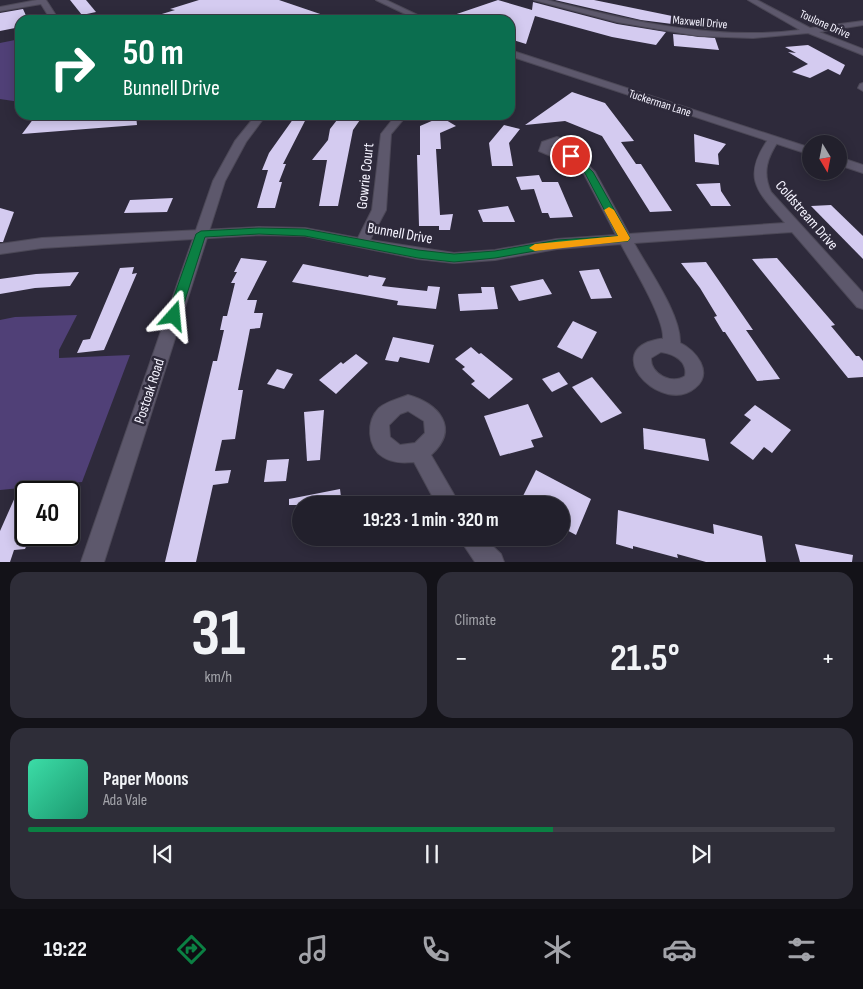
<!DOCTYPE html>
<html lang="en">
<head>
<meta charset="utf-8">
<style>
	:root { --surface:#22202c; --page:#2e2d38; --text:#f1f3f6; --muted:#a2a3a9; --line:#3f3e48; --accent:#0b8043 }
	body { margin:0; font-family:"Sofia Sans Condensed",sans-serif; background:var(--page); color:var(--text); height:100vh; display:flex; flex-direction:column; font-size:19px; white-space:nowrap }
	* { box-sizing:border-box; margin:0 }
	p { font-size:16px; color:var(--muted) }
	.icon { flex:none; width:28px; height:28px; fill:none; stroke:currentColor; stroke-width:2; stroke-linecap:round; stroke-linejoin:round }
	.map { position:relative; height:562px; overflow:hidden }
	.sheet { display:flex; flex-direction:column; gap:10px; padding:10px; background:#131218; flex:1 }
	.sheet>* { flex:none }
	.hud { position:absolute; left:15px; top:15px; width:500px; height:105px; border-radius:15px; box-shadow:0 2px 12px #0003,0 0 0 1px var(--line); background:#0b6e4f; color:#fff; overflow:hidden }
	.needle { width:32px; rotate:170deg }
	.buttons { position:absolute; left:802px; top:135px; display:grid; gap:10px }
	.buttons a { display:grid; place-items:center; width:45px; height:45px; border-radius:50%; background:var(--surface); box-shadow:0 2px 12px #0003,0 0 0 1px var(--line); font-size:25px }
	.speed { position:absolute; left:15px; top:481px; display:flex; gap:10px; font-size:25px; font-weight:700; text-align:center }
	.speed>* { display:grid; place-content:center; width:65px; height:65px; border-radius:50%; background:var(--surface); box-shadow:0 2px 12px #0003,0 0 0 1px var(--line); line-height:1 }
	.speed .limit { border:2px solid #111; border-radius:8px; background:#fff; color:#111 }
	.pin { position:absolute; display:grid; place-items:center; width:42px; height:42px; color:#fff; margin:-21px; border:2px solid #fff; border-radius:50%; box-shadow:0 1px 5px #0007 }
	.me { position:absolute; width:55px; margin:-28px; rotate:18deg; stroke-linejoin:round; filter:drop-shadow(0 0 4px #0008) }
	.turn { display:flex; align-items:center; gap:18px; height:105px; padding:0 25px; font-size:22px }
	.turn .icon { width:65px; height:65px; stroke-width:2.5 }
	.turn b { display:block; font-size:35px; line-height:42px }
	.big { font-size:38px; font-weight:700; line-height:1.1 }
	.sheet .widget { flex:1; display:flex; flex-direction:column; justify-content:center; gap:8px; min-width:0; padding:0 18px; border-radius:15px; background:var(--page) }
	.sheet .dial { align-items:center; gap:0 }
	.dial b { font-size:65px; line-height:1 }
	.song { display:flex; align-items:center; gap:15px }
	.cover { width:60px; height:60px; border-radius:8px; background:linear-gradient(135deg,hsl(160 70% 55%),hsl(160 70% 35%)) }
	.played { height:5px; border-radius:2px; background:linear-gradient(90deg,var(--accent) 65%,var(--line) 65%) }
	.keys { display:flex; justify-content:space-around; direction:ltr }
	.heat { display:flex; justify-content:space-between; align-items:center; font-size:28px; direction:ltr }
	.sheet .tiles { flex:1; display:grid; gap:10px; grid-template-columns:1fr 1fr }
	.widget:last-child { grid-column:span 2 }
	.trip { position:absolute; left:292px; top:496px; width:278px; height:50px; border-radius:25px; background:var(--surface); box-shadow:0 2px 12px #0003,0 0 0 1px var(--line); font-weight:700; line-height:50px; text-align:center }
	.menu { display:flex; height:80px; justify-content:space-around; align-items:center; background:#0e0d12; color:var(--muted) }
	.menu .icon { width:35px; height:35px }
	.menu .selected { color:var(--accent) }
	.menu b { font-size:22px; color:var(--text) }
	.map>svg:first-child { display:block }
	.green { fill:#504077 }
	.building { fill:#d4cbf0 }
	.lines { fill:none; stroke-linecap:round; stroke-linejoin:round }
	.minor-casing { stroke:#4c4857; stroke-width:2 }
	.tertiary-casing { stroke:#4c4857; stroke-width:2 }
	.secondary-casing { stroke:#4c4857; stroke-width:2 }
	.minor { fill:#5d586c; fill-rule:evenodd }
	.tertiary { fill:#5d586c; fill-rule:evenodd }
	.secondary { fill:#5d586c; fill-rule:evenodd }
	.route { fill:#0b8043; stroke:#07532c }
	.slow { fill:#f59e0b }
	.labels { text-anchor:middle; stroke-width:5; stroke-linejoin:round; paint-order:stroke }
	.far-street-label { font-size:12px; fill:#f5f3ff; stroke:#2e2a3b }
	.street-label { font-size:15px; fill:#f5f3ff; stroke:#2e2a3b }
</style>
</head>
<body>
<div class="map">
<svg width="863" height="562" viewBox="0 0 863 562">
	<rect width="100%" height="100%" fill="#2e2a3b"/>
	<!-- green -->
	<g class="green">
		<path d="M20,39V102L0,99V43Z"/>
		<path d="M77,315L59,350V358L130,355L82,482L0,490V320L15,317Z"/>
	</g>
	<!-- building -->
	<g class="building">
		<path d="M70,0H86L96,12L82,15Z"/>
		<path d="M199,0H279L332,18V20H153L152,17L175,10L170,9Z"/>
		<path d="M498,0L532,10L533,2L617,24L666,32L656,45L612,37L535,16L526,44L510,39V20H445V18Z"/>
		<path d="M555,0H594L677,17L708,20L711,29L641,20Z"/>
		<path d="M23,9L28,20H20V27L0,31V13Z"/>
		<path d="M673,34L715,38L719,50L674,46Z"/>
		<path d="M808,45L845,65L840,75L828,69L810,78L792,72L808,64L788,52L796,53L785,47Z"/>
		<path d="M572,92L605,103L634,141L621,142L636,164H641L672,211L650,212L602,136L565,121L525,125Z"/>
		<path d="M68,115H136L137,125L22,134L34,118Z"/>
		<path d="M296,115H308L283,164H286L279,182H282L275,208H257L268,170H262L269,153Z"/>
		<path d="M346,115L362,117L353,130L338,206H319L327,160H312L328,140L330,129L337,120H342Z"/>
		<path d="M441,117L456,126L440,133L441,149H436L440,215L453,214L450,230H439V226H419L417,155H420V126Z"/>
		<path d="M504,125L520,129L509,143L513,166H492L489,143Z"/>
		<path d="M694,134L726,144L718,154L719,165L695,162Z"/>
		<path d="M539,175L542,182H558L573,217L550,218L548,213H542L534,189L521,190L516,177Z"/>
		<path d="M720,183L721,191L731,206H711L696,184Z"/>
		<path d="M173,198L167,212L124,213L130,200Z"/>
		<path d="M831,205L863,236V259L811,206Z"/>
		<path d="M508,206L515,222H483L478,210Z"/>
		<path d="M0,208L14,212L3,242H0Z"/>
		<path d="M241,258L267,261L247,300H257L254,313H263L260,328L250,329L238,390H243L235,439L222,440L215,471L231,470L228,483L213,485L196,562H165L213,361H217L224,330H220L223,316H227L235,283H231L237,272H234Z"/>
		<path d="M777,258L835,325L831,326L856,356H859L863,361V377L848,378L752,259Z"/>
		<path d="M706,262L753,330H746L780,379L757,381L725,332H723L714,317L717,316L700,288L681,263Z"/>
		<path d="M303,264L368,277L369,275L386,278L382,286L427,291L428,286L440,287L436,309L397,305L398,301L292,282Z"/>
		<path d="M134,267L132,274L137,273L104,350L77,353L83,340L90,339L120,268Z"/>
		<path d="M599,269L612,298L591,299L579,271Z"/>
		<path d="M79,272L70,286L35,288L0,294V279L36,274Z"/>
		<path d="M543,279L552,294L519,301L510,286Z"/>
		<path d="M481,287H494L498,309L460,311L458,294L482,293Z"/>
		<path d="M573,321L597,332L582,359L557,347Z"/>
		<path d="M393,337L434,345L429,363L400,357L398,362L385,360Z"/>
		<path d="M471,347L479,354L481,353L513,379L489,399L471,384L475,381L462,369L465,367L455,359Z"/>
		<path d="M356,354L368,363L336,394L319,380L341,362L343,364Z"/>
		<path d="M277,369L293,374L284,389L267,384Z"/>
		<path d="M559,372L568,384L552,392L542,379Z"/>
		<path d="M592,377L622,413L601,423L572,387Z"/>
		<path d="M528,404L543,437L531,440L534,447L500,456L484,416Z"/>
		<path d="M755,405L791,430L772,453L764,447L753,460L730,443L751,420L744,415Z"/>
		<path d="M324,410L320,460L307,461L304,412Z"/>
		<path d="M643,428L705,439L709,461L644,449Z"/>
		<path d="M289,459L286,481L264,482L267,460Z"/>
		<path d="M536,470L591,499L576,535L561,527V505H535L522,498Z"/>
		<path d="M340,489L342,505H289V499Z"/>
		<path d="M26,494V535H31L25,549L14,550L10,562H0V531L16,495Z"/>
		<path d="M618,510L714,534L713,524L762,536L766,562H706L677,554L678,558L633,546V549L616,544Z"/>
		<path d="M795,544L853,555L852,562H800Z"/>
	</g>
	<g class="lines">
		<!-- minor casing -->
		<g class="minor-casing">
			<g id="minor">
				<path d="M37,0H46L59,20H51L41,4L0,11V7Z"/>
				<path d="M534,0H547C630,21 714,41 800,30L748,0H757L810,28L863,21V25L819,32L863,49V55L808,33L753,38L698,36L617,22Z"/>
				<path d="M863,83V91L858,88L860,84Z"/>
				<path d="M396,115H407L391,134L386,210L370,240L454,253L495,250L557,239L616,235L584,174L568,159H558L539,151L542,142L557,137L578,144L579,156L595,172L629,234L785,223C757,191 741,178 769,138L773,137L779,140C767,158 762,172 771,192L863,293V309L857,307L792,232L634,243C648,269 681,314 680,343C696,350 714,373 695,388C664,414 607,359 648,342C654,341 658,338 663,339C665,318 631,264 621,244L557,249L495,260L454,263L418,259L305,236L259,235L42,248L0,254V244L42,238L259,227L305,228L358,238L372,210L381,134ZM557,144L568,148V152L563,153L551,149V146ZM661,352C674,354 688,361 685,376C672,385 650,374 651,358Z"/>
				<path d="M408,395C438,403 461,428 431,455L460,505H437L414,462C403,463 393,463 383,457C367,447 366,421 379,408C388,401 398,399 408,395ZM408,411L424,421L425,433L415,443L400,445L390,437L389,425L400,414Z"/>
				<path d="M459,538H484L501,554L504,562H475Z"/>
			</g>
		</g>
		<!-- tertiary casing -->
		<g class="tertiary-casing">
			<path id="tertiary" d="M256,115H266L246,142L225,181L104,562H81L213,181L235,141Z"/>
		</g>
		<!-- secondary casing -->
		<g class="secondary-casing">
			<g id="secondary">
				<path d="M376,0H386L428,20H418Z"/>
				<path d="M510,50L811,148V155L510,56Z"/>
				<path d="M839,157L863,165V173L839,165Z"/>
			</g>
		</g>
		<!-- minor -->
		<use href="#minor" class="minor"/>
		<!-- tertiary -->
		<use href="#tertiary" class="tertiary"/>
		<!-- secondary -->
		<use href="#secondary" class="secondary"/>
	</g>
	<!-- route -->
	<path class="route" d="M568,154H574L593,172L630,238L628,241L558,247L495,258L454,262L418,258L305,236L259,234L205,237L180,316L174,320L167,316L196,234L201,231L259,228L305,229L418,250L454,254L495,251L558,240L618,236L585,173L568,157Z"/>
	<!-- slow -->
	<path class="slow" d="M609,207L614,210L630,238L628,241L535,251L529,248L535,244L618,236L604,210Z"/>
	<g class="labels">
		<!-- far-street labels -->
		<g class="far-street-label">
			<text transform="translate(700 22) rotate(5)" y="4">Maxwell Drive</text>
			<text transform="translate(825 24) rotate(24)" y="4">Toulone Drive</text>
			<text transform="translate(660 103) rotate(18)" y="4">Tuckerman Lane</text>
		</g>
		<!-- street labels -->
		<g class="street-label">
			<text transform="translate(365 176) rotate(-84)" y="5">Gowrie Court</text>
			<text transform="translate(807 215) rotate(49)" y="5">Coldstream Drive</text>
			<text transform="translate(400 233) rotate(10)" y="5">Bunnell Drive</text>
			<text transform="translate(149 391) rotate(-72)" y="5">Postoak Road</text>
		</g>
	</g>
</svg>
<div class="buttons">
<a><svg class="needle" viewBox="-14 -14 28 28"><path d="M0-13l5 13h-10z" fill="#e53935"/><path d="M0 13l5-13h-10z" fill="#a2a3a9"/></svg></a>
</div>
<div class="speed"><div class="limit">40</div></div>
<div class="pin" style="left:571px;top:156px;background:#d93025"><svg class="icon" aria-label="arrive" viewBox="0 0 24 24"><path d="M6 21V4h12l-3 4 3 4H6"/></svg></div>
<svg class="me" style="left:174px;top:316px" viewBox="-20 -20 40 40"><path d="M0-17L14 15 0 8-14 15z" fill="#0b8043" stroke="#fff" stroke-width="4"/></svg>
<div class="trip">19:23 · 1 min · 320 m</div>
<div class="hud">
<div class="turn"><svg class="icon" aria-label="right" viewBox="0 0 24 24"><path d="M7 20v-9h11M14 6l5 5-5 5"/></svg><div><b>50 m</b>Bunnell Drive</div></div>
</div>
</div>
<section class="sheet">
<div class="tiles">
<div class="widget dial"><b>31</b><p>km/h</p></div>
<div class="widget"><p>Climate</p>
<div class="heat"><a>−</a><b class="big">21.5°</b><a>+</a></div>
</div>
<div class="widget">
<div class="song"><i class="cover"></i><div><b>Paper Moons</b><p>Ada Vale</p></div></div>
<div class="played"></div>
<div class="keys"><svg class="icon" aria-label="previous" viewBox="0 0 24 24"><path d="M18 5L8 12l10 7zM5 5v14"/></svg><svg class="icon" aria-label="pause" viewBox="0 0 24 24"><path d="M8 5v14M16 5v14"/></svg><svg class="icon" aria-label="next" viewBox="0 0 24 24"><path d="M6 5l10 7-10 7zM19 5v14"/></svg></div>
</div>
</div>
</section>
<nav class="menu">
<b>19:22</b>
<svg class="icon selected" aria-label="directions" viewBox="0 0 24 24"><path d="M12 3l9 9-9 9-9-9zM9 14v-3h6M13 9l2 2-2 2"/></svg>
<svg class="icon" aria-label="music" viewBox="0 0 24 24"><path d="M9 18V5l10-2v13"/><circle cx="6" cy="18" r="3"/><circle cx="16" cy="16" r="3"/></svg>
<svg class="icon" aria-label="phone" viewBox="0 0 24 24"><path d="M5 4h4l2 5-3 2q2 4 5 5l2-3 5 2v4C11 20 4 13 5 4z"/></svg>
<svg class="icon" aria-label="climate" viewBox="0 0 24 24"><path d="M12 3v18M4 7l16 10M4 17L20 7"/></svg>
<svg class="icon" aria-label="car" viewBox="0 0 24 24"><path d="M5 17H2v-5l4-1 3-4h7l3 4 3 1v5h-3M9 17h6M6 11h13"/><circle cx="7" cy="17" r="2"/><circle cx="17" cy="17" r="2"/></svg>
<svg class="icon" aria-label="filters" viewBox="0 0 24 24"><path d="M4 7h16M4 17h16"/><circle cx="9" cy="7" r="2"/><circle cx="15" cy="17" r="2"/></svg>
</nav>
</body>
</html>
